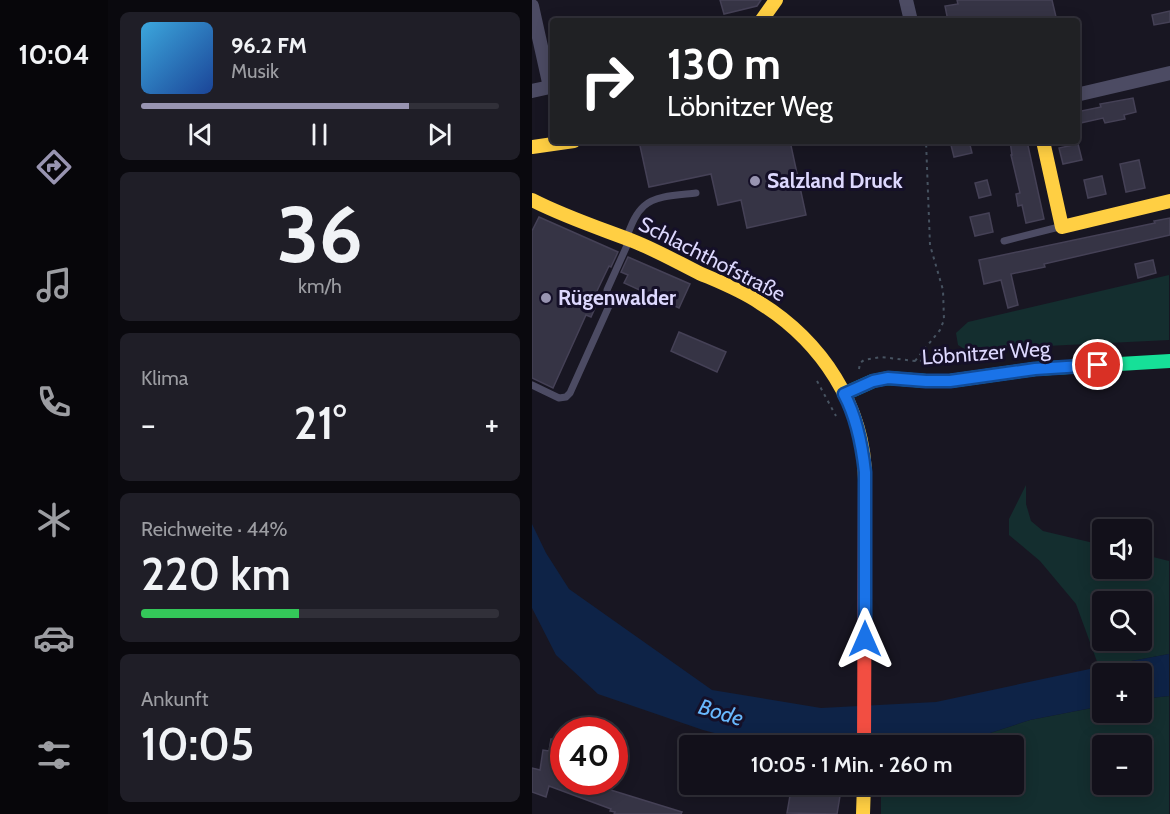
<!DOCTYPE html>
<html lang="de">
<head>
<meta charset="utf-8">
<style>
	:root { --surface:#12101a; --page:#1f1e27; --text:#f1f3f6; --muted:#9c9da2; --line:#313039; --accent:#9894b1 }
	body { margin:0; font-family:Cabin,sans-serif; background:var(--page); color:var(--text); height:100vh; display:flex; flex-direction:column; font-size:22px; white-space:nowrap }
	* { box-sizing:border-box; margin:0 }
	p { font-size:20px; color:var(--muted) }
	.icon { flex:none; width:33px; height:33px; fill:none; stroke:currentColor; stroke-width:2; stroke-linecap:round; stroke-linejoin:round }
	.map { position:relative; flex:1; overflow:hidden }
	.sheet { display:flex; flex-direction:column; gap:12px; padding:12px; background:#0a090e; width:424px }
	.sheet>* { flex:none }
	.guide { position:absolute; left:18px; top:18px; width:530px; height:126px; border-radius:6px; box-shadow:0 3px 15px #0003,0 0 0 2px var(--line); background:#202124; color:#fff; overflow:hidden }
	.fabs { position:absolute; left:560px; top:519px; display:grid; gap:12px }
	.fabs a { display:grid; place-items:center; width:60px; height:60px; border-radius:6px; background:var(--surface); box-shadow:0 3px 15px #0003,0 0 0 2px var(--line); font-size:30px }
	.speed { position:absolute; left:18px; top:717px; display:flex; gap:12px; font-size:30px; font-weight:700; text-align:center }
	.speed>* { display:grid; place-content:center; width:78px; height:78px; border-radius:50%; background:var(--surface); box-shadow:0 3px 15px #0003,0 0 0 2px var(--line); line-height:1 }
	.speed .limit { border:9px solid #d22; background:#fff; color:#111 }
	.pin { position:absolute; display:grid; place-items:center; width:51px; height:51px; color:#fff; margin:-26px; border:3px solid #fff; border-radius:50%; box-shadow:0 2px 6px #0007 }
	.me { position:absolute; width:66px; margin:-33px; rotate:0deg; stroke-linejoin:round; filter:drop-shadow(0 0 4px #0008) }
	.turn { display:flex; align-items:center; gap:21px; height:126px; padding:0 18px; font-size:27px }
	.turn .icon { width:78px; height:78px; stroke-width:2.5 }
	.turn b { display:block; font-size:42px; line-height:51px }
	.big { font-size:45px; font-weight:600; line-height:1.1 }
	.sheet .tile { flex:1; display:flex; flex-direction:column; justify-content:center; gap:9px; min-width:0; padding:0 21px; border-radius:9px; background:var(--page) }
	.sheet .dial { align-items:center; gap:0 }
	.dial b { font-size:78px; line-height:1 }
	.song { display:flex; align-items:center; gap:18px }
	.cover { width:72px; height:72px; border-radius:9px; background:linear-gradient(135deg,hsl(200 70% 55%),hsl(220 70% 35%)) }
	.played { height:6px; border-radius:3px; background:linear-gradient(90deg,var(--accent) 75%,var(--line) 75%) }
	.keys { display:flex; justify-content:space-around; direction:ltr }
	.heat { display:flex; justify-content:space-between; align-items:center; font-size:33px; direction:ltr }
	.charge { height:9px; border-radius:4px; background:linear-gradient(90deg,#34c759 44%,var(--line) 0) }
	.trip { position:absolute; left:147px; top:735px; width:345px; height:60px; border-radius:6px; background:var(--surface); box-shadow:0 3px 15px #0003,0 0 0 2px var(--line); font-weight:600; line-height:60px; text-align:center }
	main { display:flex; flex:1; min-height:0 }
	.dock { display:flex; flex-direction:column; width:108px; justify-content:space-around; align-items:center; background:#07060a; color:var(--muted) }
	.dock .icon { width:42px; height:42px }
	.dock .current { color:var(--accent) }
	.dock b { font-size:27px; color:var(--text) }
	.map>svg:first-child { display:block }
	.green { fill:#142e2f; fill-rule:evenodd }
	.water { fill:#0e2347 }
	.building { fill:#363445; stroke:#454156; stroke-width:1.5 }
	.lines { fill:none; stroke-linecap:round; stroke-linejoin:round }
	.path { stroke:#475361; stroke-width:2; stroke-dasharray:3 4.5; stroke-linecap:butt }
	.lane { stroke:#4c4b63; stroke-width:7 }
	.street { stroke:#4c4b63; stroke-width:14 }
	.fast { stroke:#16e098; stroke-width:14 }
	.slow { stroke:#ffcf43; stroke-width:14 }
	.jam { stroke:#f24e42; stroke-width:14 }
	.route-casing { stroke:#114b97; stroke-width:15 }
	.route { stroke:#1a73e8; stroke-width:10 }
	.poi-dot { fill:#9894b1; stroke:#151028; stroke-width:2 }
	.labels { text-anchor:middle; stroke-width:6; stroke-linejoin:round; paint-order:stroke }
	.poi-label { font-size:21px; font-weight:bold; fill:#ddd8fe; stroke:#151028; text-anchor:start }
	.street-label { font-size:21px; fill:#ddd8fe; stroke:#151028 }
	.water-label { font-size:22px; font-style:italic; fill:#68b8fd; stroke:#151028 }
</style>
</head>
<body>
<main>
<nav class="dock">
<b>10:04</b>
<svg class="icon current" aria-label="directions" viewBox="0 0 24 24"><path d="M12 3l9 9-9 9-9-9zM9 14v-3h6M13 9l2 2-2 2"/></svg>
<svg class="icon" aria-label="music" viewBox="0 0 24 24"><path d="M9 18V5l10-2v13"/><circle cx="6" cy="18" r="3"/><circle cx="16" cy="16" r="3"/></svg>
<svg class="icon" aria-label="phone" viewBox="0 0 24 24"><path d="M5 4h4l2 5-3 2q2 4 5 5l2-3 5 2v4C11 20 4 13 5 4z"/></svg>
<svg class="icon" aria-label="climate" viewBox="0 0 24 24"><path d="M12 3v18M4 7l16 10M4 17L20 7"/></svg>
<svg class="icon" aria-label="car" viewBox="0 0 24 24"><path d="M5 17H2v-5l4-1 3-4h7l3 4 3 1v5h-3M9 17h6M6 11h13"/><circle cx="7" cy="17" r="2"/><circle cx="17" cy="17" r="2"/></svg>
<svg class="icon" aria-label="filters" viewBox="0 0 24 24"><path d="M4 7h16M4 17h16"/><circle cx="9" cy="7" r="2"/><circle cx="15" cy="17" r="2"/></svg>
</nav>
<section class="sheet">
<div class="tile">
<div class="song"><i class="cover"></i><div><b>96.2 FM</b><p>Musik</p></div></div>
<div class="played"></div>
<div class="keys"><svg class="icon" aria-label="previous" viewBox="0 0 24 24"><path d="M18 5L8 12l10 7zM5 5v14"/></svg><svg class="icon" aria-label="pause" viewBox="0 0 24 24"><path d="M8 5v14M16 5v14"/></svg><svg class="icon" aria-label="next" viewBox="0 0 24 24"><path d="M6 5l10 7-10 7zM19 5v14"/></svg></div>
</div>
<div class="tile dial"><b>36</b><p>km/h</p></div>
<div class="tile"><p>Klima</p>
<div class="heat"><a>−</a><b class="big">21°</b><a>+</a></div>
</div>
<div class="tile"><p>Reichweite · 44%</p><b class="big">220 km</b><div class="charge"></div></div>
<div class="tile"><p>Ankunft</p><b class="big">10:05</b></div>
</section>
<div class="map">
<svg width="638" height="814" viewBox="0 0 638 814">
	<rect width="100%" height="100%" fill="#181622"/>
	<!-- green -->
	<g class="green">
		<path d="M637,275V340L434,350L426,345L424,333L436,322Z"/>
		<path d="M494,485V504L499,521L511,531L570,545V568H609V554L637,561V654L567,667L544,604L508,561L477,535V519ZM570,602H609V640H570Z"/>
		<path d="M637,696V814H349V792L346,785L482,784V746L421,745L498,720L570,706V712H609V699ZM570,746H609V784H570Z"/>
	</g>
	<!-- water -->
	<path class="water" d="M0,524L14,553L37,589L180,690L289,708L404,702L567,667L637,654V696L609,699V674H570V706L498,720L421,745L232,746L171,730L66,694L24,655L0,608Z"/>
	<!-- building -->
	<g class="building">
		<path d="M188,0H229L225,6L192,14Z"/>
		<path d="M425,0H520L524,17L508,21H503L502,18L490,21H416L413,6L426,4Z"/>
		<path d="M638,11V22L622,25L620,15Z"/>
		<path d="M601,98L604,112L592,115L593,119L573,123L571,118L544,124V112L569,107L568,104Z"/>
		<path d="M107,141H258L274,215L215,228L209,200L186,205L179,174L117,187Z"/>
		<path d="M418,141H437L440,153L422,157Z"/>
		<path d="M478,141H495L512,219L494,223L490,205L486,206L484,194L488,193L479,155H480Z"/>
		<path d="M546,144L550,160L531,164L527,148Z"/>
		<path d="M607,160L613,188L594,192L588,164Z"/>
		<path d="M570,176L574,194L556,198L552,180Z"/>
		<path d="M455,180L459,195L447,198L443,183Z"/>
		<path d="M457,213L461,232L443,236L438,217Z"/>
		<path d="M7,217L86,252L79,267L77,266L64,293L69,295L59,317L54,315L21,388L0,378V231Z"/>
		<path d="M638,218V235L512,264L513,267L479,274L486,305L476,308L469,280L452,284L447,260L623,223L622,221Z"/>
		<path d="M96,257L158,284L147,308L92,283L96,275L89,272Z"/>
		<path d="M621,260L624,273L606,278L603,264Z"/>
		<path d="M147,332L194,352L185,372L139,351Z"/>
		<path d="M19,739L32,741V782H71L69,787L150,812L149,814H82L83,812L78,811L79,809L17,786L14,797L0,792V768L8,770L11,750L17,751Z"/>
		<path d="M260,784H285V786L309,790L305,814L255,813Z"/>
	</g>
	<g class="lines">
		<!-- path -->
		<g class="path">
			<path d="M383,361L408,330L412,320L411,290L398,245L394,141"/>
			<path d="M327,369L328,363L332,360L349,357L383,361L458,358"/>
			<path d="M285,381L304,416"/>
		</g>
		<!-- lane -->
		<g class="lane">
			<path d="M95,236C99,226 103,214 112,206C124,195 148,195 164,193"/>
			<path d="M472,241L527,227"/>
			<path d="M0,385L27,398L34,397L38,393L77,306L75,290L97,241"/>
		</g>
		<!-- street -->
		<g class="street">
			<path d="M374,0L379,21"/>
			<path d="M0,6L18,87L0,91"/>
			<path d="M544,95L638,73"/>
		</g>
		<!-- fast -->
		<path class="fast" d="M312,394L341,381L356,378L394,381H418L503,369L638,361"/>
		<!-- slow -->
		<g class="slow">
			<path d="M229,21L244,0"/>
			<path d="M511,141L530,227L638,201"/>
			<path d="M0,147L42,141"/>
			<path d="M0,200C33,217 67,228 101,241C124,250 145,262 167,273C188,282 209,290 228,303C289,341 333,406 333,479"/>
			<path d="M331,814L332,784"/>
		</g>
		<!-- jam -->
		<path class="jam" d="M332,746L333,479"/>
	</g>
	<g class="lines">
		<!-- route casing -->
		<g class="route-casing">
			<path id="route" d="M333,639V472C330,445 325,418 312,394L341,381L356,378L394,381H418L503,369L566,365"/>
		</g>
		<!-- route -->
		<use href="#route" class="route"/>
	</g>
	<!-- markers -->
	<g class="poi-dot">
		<circle cx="223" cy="181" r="6"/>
		<circle cx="14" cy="298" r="6"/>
	</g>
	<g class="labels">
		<!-- poi labels -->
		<g class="poi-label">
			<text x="235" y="188">Salzland Druck</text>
			<text x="26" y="305">Rügenwalder</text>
		</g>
		<!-- street labels -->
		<g class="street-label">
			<text transform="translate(180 259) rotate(27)" y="7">Schlachthofstraße</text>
			<text transform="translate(454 353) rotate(-4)" y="7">Löbnitzer Weg</text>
		</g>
		<!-- water labels -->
		<g class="water-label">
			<text transform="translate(189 712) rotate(17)" y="8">Bode</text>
		</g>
	</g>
</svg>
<div class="fabs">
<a><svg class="icon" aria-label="sound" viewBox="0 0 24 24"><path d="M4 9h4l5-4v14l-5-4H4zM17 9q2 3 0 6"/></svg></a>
<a><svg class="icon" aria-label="search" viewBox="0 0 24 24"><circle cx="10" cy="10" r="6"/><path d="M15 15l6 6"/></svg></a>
<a>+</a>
<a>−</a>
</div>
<div class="speed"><div class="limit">40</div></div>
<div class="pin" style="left:566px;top:365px;background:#d93025"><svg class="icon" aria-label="arrive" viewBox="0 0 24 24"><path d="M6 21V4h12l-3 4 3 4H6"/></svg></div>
<svg class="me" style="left:333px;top:639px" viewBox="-20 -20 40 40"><path d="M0-17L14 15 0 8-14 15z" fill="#1a73e8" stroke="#fff" stroke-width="4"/></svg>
<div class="trip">10:05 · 1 Min. · 260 m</div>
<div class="guide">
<div class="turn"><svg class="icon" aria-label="right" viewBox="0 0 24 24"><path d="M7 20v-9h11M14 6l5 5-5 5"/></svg><div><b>130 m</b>Löbnitzer Weg</div></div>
</div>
</div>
</main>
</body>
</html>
